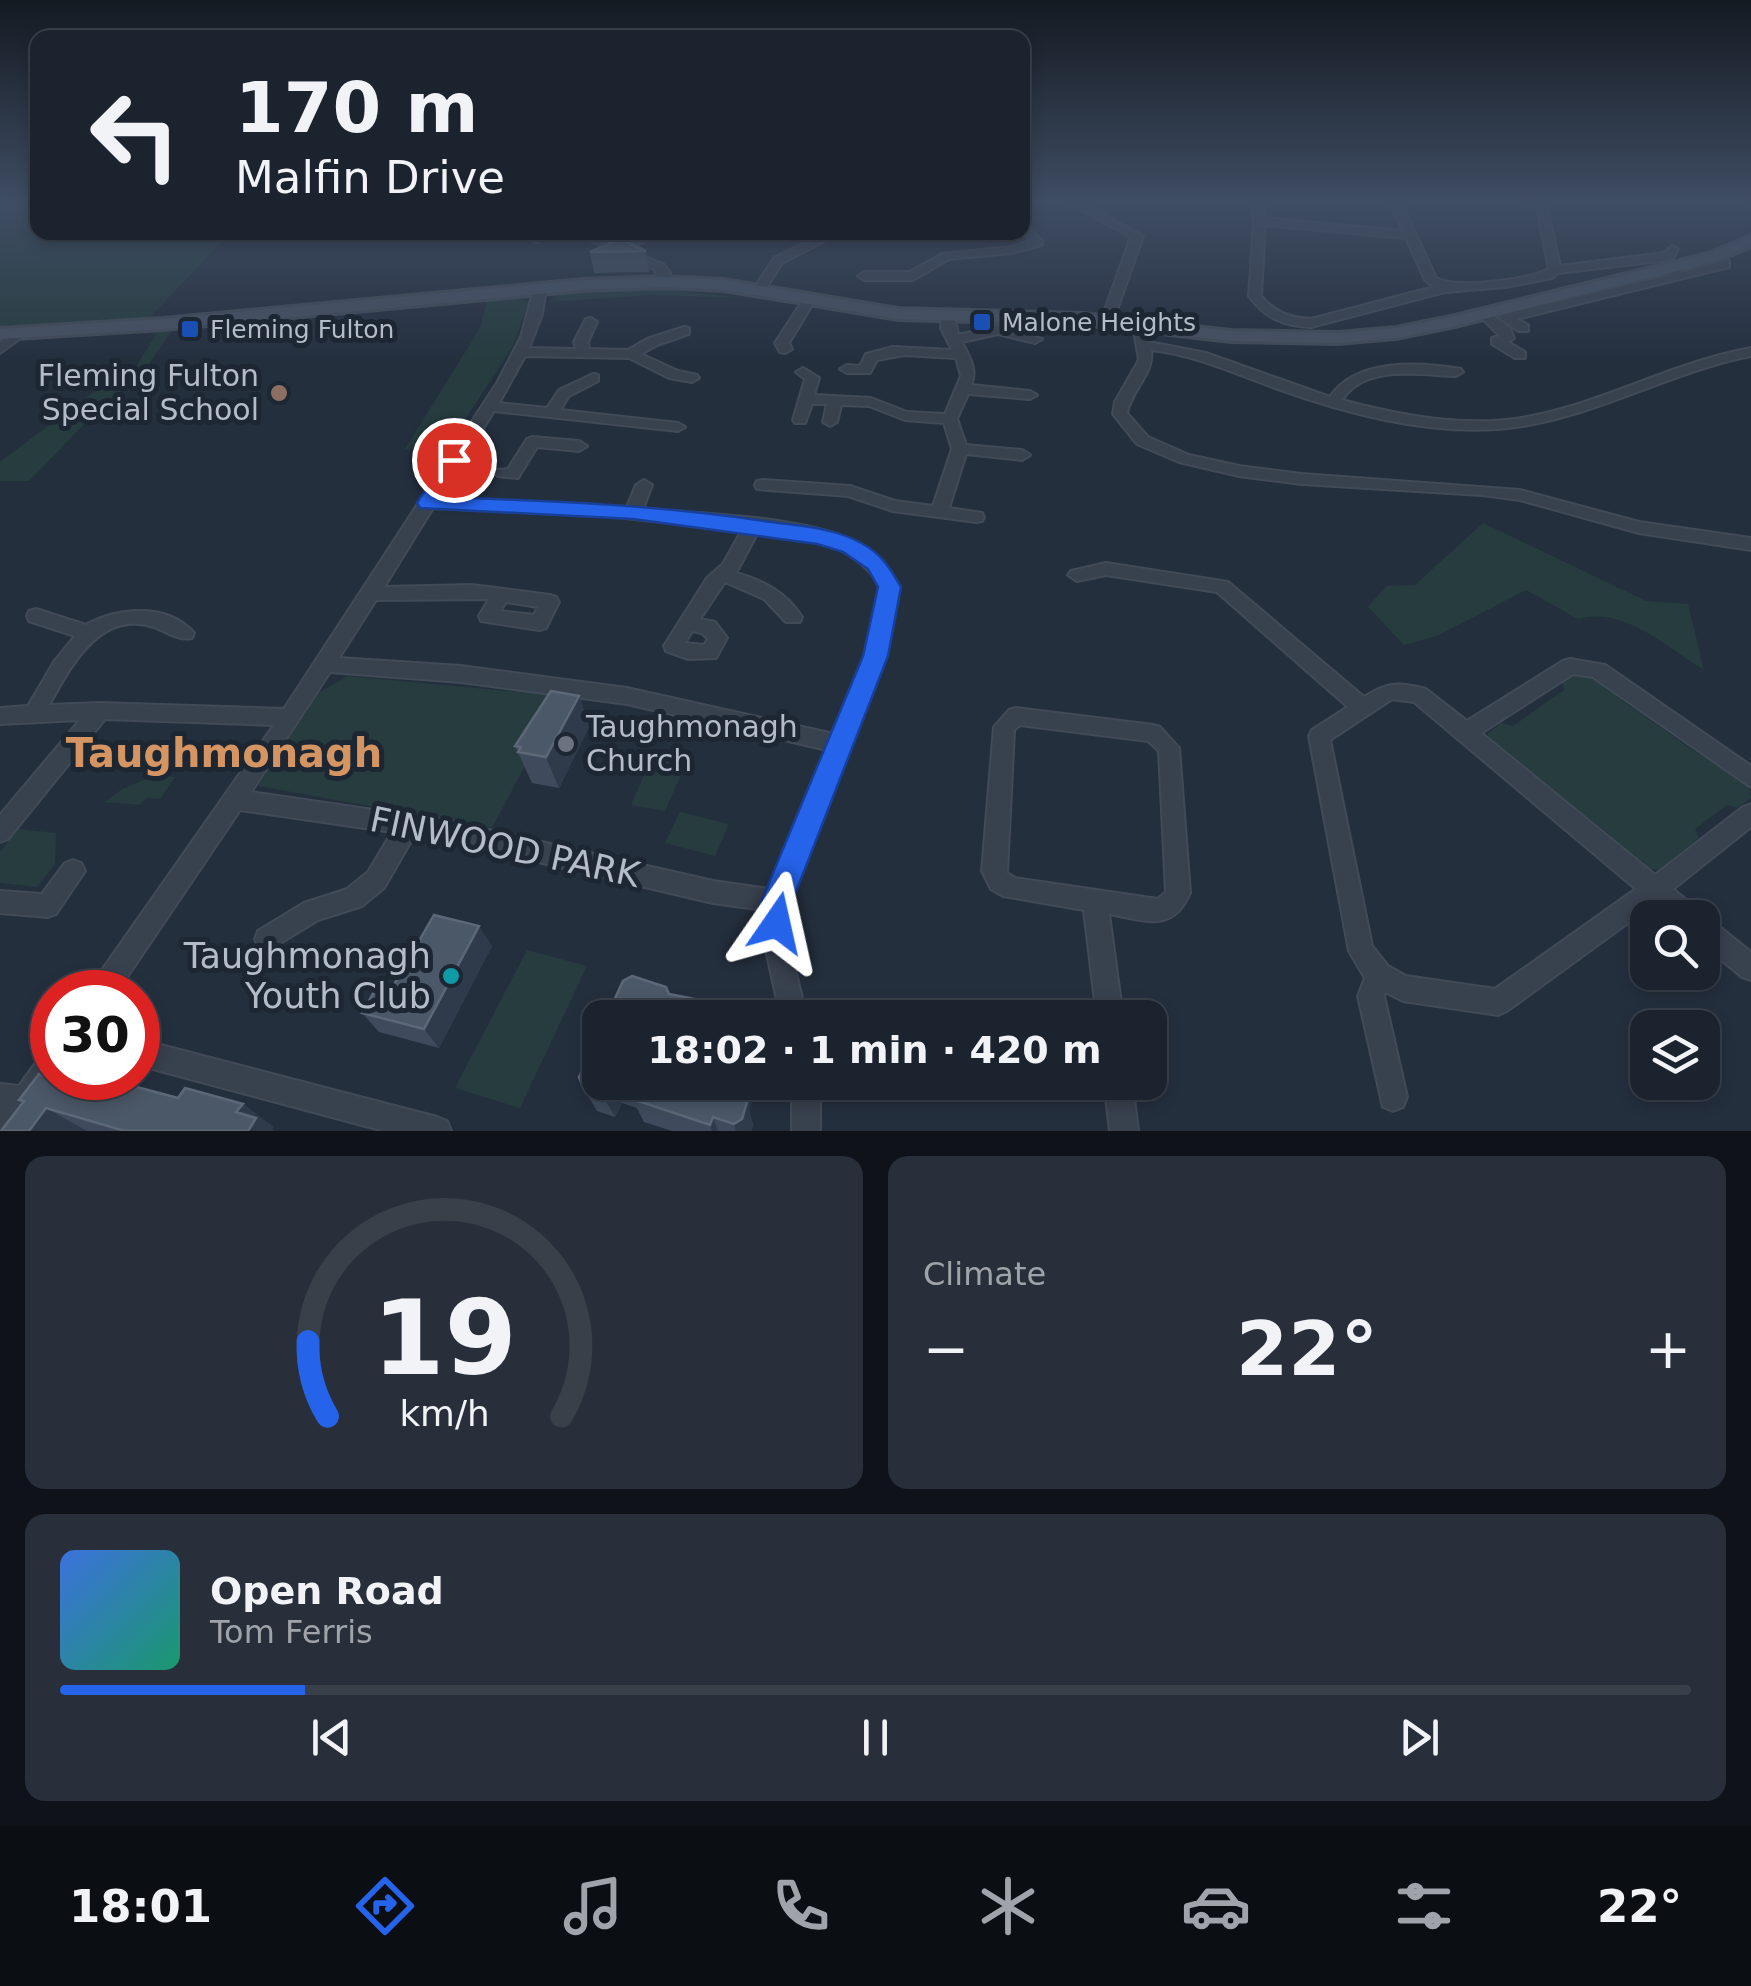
<!DOCTYPE html>
<html lang="en">
<head>
<meta charset="utf-8">
<style>
	:root { --surface:#1b232e; --page:#282f3a; --text:#f1f3f6; --muted:#a0a4aa; --line:#39404a; --accent:#2563eb }
	body { margin:0; font-family:"DejaVu Sans",sans-serif; background:var(--page); color:var(--text); height:100vh; display:flex; flex-direction:column; font-size:38px; white-space:nowrap }
	* { box-sizing:border-box; margin:0 }
	p { font-size:32px; color:var(--muted) }
	.icon { flex:none; width:55px; height:55px; fill:none; stroke:currentColor; stroke-width:2; stroke-linecap:round; stroke-linejoin:round }
	.map { position:relative; height:1131px; overflow:hidden }
	.drawer { display:flex; flex-direction:column; gap:25px; padding:25px; background:#0f1319; flex:1 }
	.drawer>* { flex:none }
	.banner { position:absolute; left:30px; top:30px; width:1000px; height:210px; border-radius:20px; box-shadow:0 5px 15px #0003,0 0 0 2px var(--line); background:#1b232e; color:var(--text); overflow:hidden }
	.fabs { position:absolute; left:1630px; top:900px; display:grid; gap:20px }
	.fabs a { display:grid; place-items:center; width:90px; height:90px; border-radius:20px; background:var(--surface); box-shadow:0 5px 15px #0003,0 0 0 2px var(--line); font-size:50px }
	.speed { position:absolute; left:30px; top:970px; display:flex; gap:20px; font-size:50px; font-weight:700; text-align:center }
	.speed>* { display:grid; place-content:center; width:130px; height:130px; border-radius:50%; background:var(--surface); box-shadow:0 5px 15px #0003,0 0 0 2px var(--line); line-height:1 }
	.speed .limit { border:15px solid #d22; background:#fff; color:#111 }
	.pin { position:absolute; display:grid; place-items:center; width:85px; height:85px; color:#fff; margin:-42px; border:5px solid #fff; border-radius:50%; box-shadow:0 2px 10px #0007 }
	.me { position:absolute; width:110px; margin:-55px; rotate:11deg; stroke-linejoin:round; filter:drop-shadow(0 0 8px #0008) }
	.turn { display:flex; align-items:center; gap:35px; height:210px; padding:0 40px; font-size:45px }
	.turn .icon { width:130px; height:130px; stroke-width:2.5 }
	.turn b { display:block; font-size:70px; line-height:85px }
	.big { font-size:75px; font-weight:800; line-height:1.1 }
	.drawer .widget { flex:1; display:flex; flex-direction:column; justify-content:center; gap:15px; min-width:0; padding:0 35px; border-radius:20px; background:var(--page) }
	.drawer .dial { align-items:center; gap:0 }
	.dial svg { height:260px; overflow:visible; fill:none; stroke:var(--line); stroke-width:7; stroke-linecap:round; text-anchor:middle }
	.dial text { fill:var(--text); stroke:none }
	.song { display:flex; align-items:center; gap:30px }
	.cover { width:120px; height:120px; border-radius:15px; background:linear-gradient(135deg,hsl(220 70% 55%),hsl(160 70% 35%)) }
	.played { height:10px; border-radius:5px; background:linear-gradient(90deg,var(--accent) 15%,var(--line) 15%) }
	.keys { display:flex; justify-content:space-around; direction:ltr }
	.heat { display:flex; justify-content:space-between; align-items:center; font-size:55px; direction:ltr }
	.drawer .tiles { flex:1; display:grid; gap:25px; grid-template-columns:1fr 1fr }
	.widget:last-child { grid-column:span 2 }
	.trip { position:absolute; left:582px; top:1000px; width:585px; height:100px; border-radius:20px; background:var(--surface); box-shadow:0 5px 15px #0003,0 0 0 2px var(--line); font-weight:800; line-height:100px; text-align:center }
	.menu { display:flex; height:160px; justify-content:space-around; align-items:center; background:#0b0e12; color:var(--muted) }
	.menu .icon { width:70px; height:70px }
	.menu .current { color:var(--accent) }
	.menu b { font-size:45px; color:var(--text) }
	.map>svg:first-child { display:block }
	.green { fill:#263c3f }
	.lines { fill:none; stroke-linecap:round; stroke-linejoin:round }
	.minor-casing { stroke:#414a57; stroke-width:4 }
	.secondary-casing { stroke:#414a57; stroke-width:6 }
	.minor { fill:#38414e; fill-rule:evenodd }
	.secondary { fill:#465061; fill-rule:evenodd }
	.wall { fill:#3f4b5c }
	.shaded-wall { fill:#2f3b4b }
	.building { fill:#4b5868; stroke:#5c6777; stroke-width:2.5 }
	.route { fill:#2563eb; stroke:#184099; stroke-width:2.5 }
	.transit-dot { fill:#1a4fb4; stroke:#1d2633; stroke-width:4 }
	.education-dot { fill:#8d6e63; stroke:#1d2633; stroke-width:4 }
	.worship-dot { fill:#6b7280; stroke:#1d2633; stroke-width:4 }
	.culture-dot { fill:#0f9aa8; stroke:#1d2633; stroke-width:4 }
	.labels { text-anchor:middle; stroke-width:10; stroke-linejoin:round; paint-order:stroke }
	.far-poi-label { font-size:25px; fill:#b4bcc9; stroke:#1d2633; text-anchor:start }
	.poi-label { font-size:30px; fill:#b4bcc9; stroke:#1d2633; text-anchor:end }
	.near-street-label { font-size:35px; fill:#b4bcc9; stroke:#1d2633 }
	.near-poi-label { font-size:35px; fill:#b4bcc9; stroke:#1d2633; text-anchor:end }
	.district-label { font-size:40px; font-weight:bold; fill:#d59563; stroke:#1d2633 }
</style>
</head>
<body>
<div class="map">
<svg width="1751" height="1131" viewBox="0 0 1751 1131">
	<rect width="100%" height="100%" fill="#242f3e"/>
	<!-- green -->
	<g class="green">
		<path d="M0,202H37L38,232L358,233L222,242L150,317L143,319L0,326Z"/>
		<path d="M614,289H657L746,298L652,295L549,302L561,294Z"/>
		<path d="M515,298L529,302L512,348L444,452L405,449L480,328L487,301Z"/>
		<path d="M172,330L144,371L94,414L29,481H0V462L113,377L134,370L158,331Z"/>
		<path d="M1483,523L1646,601L1688,604L1704,670C1666,647 1624,606 1578,619L1526,590L1437,636L1404,645L1368,607L1386,586L1415,585Z"/>
		<path d="M1575,674C1592,677 1610,678 1617,697L1700,755C1719,759 1750,778 1751,798L1738,808L1727,805L1695,829L1699,838L1659,870L1647,869L1611,843V836L1529,771L1519,769L1487,739L1488,733L1501,723L1513,726L1564,690L1562,683Z"/>
		<path d="M348,676L562,696L492,828L258,786L313,696Z"/>
		<path d="M658,757L687,762L665,811L631,805L650,761Z"/>
		<path d="M156,775L175,777L160,799L146,798L140,805L105,802L122,789Z"/>
		<path d="M680,812L729,824L715,856L665,843Z"/>
		<path d="M18,829L56,833L55,864L37,887L0,883V852Z"/>
		<path d="M527,950L587,966L520,1108L455,1088Z"/>
	</g>
	<g class="lines">
		<!-- minor casing -->
		<g class="minor-casing">
			<g id="minor">
				<path d="M1066,202H1080L1143,236L1112,324L1107,325L1101,321L1131,237Z"/>
				<path d="M1252,202H1262L1265,218L1403,231L1390,202H1401L1436,278C1457,289 1527,280 1549,269L1536,202H1546L1560,266L1664,253L1672,246L1678,249L1673,258L1669,260L1558,273L1552,278L1505,287L1445,292L1311,327C1284,326 1265,318 1249,296L1254,221ZM1265,225L1406,238L1425,280L1434,287L1311,319C1289,318 1275,312 1261,296Z"/>
				<path d="M1022,220L1042,241V245L1011,253L949,259L913,280H864L858,276L864,272H910L942,254L1011,247L1031,241L1022,231Z"/>
				<path d="M545,232H564L536,242L530,239Z"/>
				<path d="M572,232H588L618,245L646,232H661L628,250L663,264L670,273L669,282L659,285L655,270Z"/>
				<path d="M827,232H842L782,263L763,293H755L753,290L774,258Z"/>
				<path d="M1725,260L1729,261V267L1517,319L1528,325V331H1518L1500,318L1501,315L1671,275L1664,272V266H1672L1683,272Z"/>
				<path d="M540,285L546,289L542,314L529,348L576,349L574,342L586,319L591,318L597,322L588,342L589,349L628,350L647,339L684,327L689,328V334L657,345L641,354L678,371L697,375L699,378L692,382L669,378L629,358L525,356L499,403L547,408L559,390L593,374L598,375V381L569,396L560,410L678,423L685,427L678,431L494,411L439,498L627,507L636,485L644,480L652,485L643,509C702,514 814,516 864,546C880,556 890,572 899,587L886,656L788,901L789,945L807,1018H781L765,945L764,910L713,903L449,841L414,836L384,888L362,906L318,920L267,951L258,947L255,939L258,931L304,903L347,889L368,872L392,832L240,810L117,992H89L93,983L274,725L105,719L8,839L0,842V815L80,720L0,724V708L28,706L54,662L75,636L29,621L27,616L29,611L36,609L86,625C118,607 168,603 194,633L192,638C178,641 168,632 154,627C100,609 71,666 49,705L100,703L284,709L497,383L521,337L534,289ZM433,508L605,516L742,530L723,564L707,578L664,646L666,651L688,659L716,658L727,638L715,622L700,619L725,582L764,599L786,622H800L802,617C786,592 764,581 736,573L758,532C808,538 852,541 881,587L866,656L834,734L627,688L461,666L339,658L376,600L489,599L479,616L481,621L539,630L546,628L559,602L556,597L550,595L472,585L384,587ZM506,602L538,607L534,615L500,611ZM692,631L702,633L708,639L704,645L685,643ZM330,672L461,682L627,704L827,750L769,889L713,881L449,821L251,792Z"/>
				<path d="M809,296L815,300L789,343L792,349L785,353L780,352L775,343L805,297Z"/>
				<path d="M1483,309L1509,327L1514,338L1508,342L1525,352V358H1515L1492,344V338L1500,336L1477,313Z"/>
				<path d="M948,311L954,315L958,335L998,326L1042,339L1035,343L998,334L962,342C969,357 978,369 971,385L1030,391L1037,395L1030,399L968,394L957,419L966,445L1022,450L1030,455L1022,460L966,454L949,508L982,513L984,517L982,521L976,522L893,511L848,496L757,489L755,485L757,481L763,480L850,486L895,501L933,506L952,449L944,423L905,420L869,406L841,405L837,422L830,426L823,422L827,404H812L805,423H795L793,420L805,379L796,372L803,368L819,378L814,395L871,398L907,412L945,414L961,376L956,358L904,355L877,360L870,373H847L840,369L847,365L860,366L866,354L893,347L952,350L941,328L942,315Z"/>
				<path d="M1140,321L1147,325L1149,342L1206,353L1330,397C1356,358 1420,362 1461,369L1463,372L1456,376C1419,375 1365,364 1342,400C1402,416 1470,429 1532,416C1607,401 1674,362 1751,348V356C1664,373 1586,423 1497,429C1425,434 1348,414 1281,390C1238,375 1197,355 1151,350C1155,372 1131,391 1127,413L1148,437L1189,455L1239,466L1302,474L1520,490L1639,522L1751,538V550L1639,533L1520,500L1482,495L1302,484L1239,476L1179,462L1137,444L1113,414L1115,402L1139,360L1133,325Z"/>
				<path d="M17,330L24,334L22,337L0,353V342Z"/>
				<path d="M532,437L579,441L587,446L579,451L537,447L518,478L497,476L495,473L497,470L508,469L527,439Z"/>
				<path d="M1106,563L1228,582L1364,697C1388,682 1399,682 1426,689L1467,721L1563,661L1570,659L1605,665L1751,766V787L1593,677L1573,674L1481,733L1655,875L1743,807L1751,804V827L1673,889L1698,910L1701,917L1711,920L1751,952V980L1742,977L1702,944V918H1670L1654,904L1507,1011L1498,1015L1403,1001L1385,992L1384,996L1407,1097L1403,1107L1393,1111L1383,1107L1358,996L1365,978L1349,951L1309,736L1312,730L1348,707L1217,592L1106,575L1077,581L1068,575L1071,571ZM1392,699L1414,702L1636,889L1495,989L1406,976L1388,966L1372,946L1330,740Z"/>
				<path d="M1016,708L1153,725L1160,727L1179,748L1190,893C1172,934 1145,920 1109,914L1123,1018H1097L1084,910L1003,896L991,889L982,871L994,727L1009,710ZM1020,725L1148,741L1159,751L1166,892L1158,899L1015,878L1007,873L1014,730Z"/>
				<path d="M73,860L81,863L85,871L56,914L48,917L0,913V891L42,894L65,863Z"/>
				<path d="M138,1039L437,1117L447,1121L451,1131H384L138,1065Z"/>
				<path d="M52,1049V1078H57L21,1131H0V1084L19,1086L43,1053Z"/>
				<rect x="792" y="1082" width="28" height="49"/>
				<path d="M1104,1082H1132L1138,1131H1110Z"/>
			</g>
		</g>
		<!-- secondary casing -->
		<g class="secondary-casing">
			<path id="secondary" d="M1751,236V246L1721,259L1681,270L1455,326L1396,338L1338,343L1231,341L1083,324L898,319L724,290L663,287L583,290L163,329L0,339V329L163,319L583,280L663,277L724,280L898,309L1083,314L1231,331L1338,333L1396,328L1455,316L1672,263L1711,253Z"/>
		</g>
		<!-- minor -->
		<use href="#minor" class="minor"/>
		<!-- secondary -->
		<use href="#secondary" class="secondary"/>
	</g>
	<!-- wall -->
	<g class="wall">
		<path d="M646,251L649,272L594,273L590,252Z"/>
		<path d="M579,696L589,727L559,788L532,783L515,746Z"/>
		<path d="M492,946L439,1048L379,1032L362,1013L392,988Z"/>
		<path d="M70,1082L178,1098L243,1104L273,1127L272,1129L274,1131H1L23,1102L19,1100Z"/>
		<path d="M600,1082H747L752,1101L749,1110L753,1125L751,1131H672L644,1122L637,1108L622,1103L615,1117L597,1111L583,1087Z"/>
	</g>
	<!-- shaded-wall -->
	<g class="shaded-wall">
		<path d="M579,696L589,727L559,788L546,757Z"/>
		<path d="M479,926L492,946L439,1048L424,1029Z"/>
		<path d="M607,1082H611L622,1103L615,1117L602,1094Z"/>
		<path d="M744,1082H747L752,1101L749,1110L753,1125L751,1131H736L734,1124L739,1094Z"/>
		<path d="M243,1104L273,1127L272,1129L274,1131H248L236,1112Z"/>
		<path d="M46,1108L87,1131H29Z"/>
		<path d="M713,1117L718,1131H712L710,1125Z"/>
	</g>
	<!-- building -->
	<g class="building">
		<path d="M620,239L646,251L590,252Z"/>
		<path d="M551,691L579,696L546,757L518,752L521,747L515,746Z"/>
		<path d="M434,915L479,926L424,1029L362,1013L378,985L392,988Z"/>
		<path d="M632,976L666,987L669,994L695,999L704,1015L713,1018H606L623,981Z"/>
		<path d="M600,1031V1082H607L602,1094L583,1087L579,1077Z"/>
		<path d="M39,1074L70,1082L74,1078H103L178,1098L185,1088L243,1104L236,1112L256,1118L248,1131H125L46,1108L29,1131H1L24,1101L19,1100Z"/>
		<path d="M619,1082H744L739,1094L747,1102L742,1119L734,1124L713,1117L710,1125L632,1099L637,1088Z"/>
	</g>
	<!-- sky -->
	<linearGradient id="sky" x2="0" y2="1"><stop stop-color="#141a22"/><stop offset="0.56" stop-color="#3f4d63"/><stop offset="1" stop-color="#3f4d63" stop-opacity="0"/></linearGradient>
	<rect width="1751" height="361" fill="url(#sky)"/>
	<!-- route -->
	<path class="route" d="M454,453L464,460L442,497C553,501 662,505 771,522C800,526 835,528 861,543C881,553 890,568 901,587L888,656L792,902V923L788,934L777,938L766,934L761,902L863,656L878,587L868,569L843,552L817,544L633,519L420,508L417,503L447,455Z"/>
	<!-- markers -->
	<g class="transit-dot">
		<rect x="972" y="312" width="20" height="20" rx="5"/>
		<rect x="180" y="319" width="20" height="20" rx="5"/>
	</g>
	<circle class="education-dot" cx="279" cy="393" r="10"/>
	<circle class="worship-dot" cx="566" cy="744" r="10"/>
	<circle class="culture-dot" cx="451" cy="976" r="10"/>
	<g class="labels">
		<!-- far-poi labels -->
		<g class="far-poi-label">
			<text x="1002" y="331">Malone Heights</text>
			<text x="210" y="338">Fleming Fulton</text>
		</g>
		<!-- poi labels -->
		<g class="poi-label">
			<text x="259" y="386">Fleming Fulton<tspan x="259" dy="34">Special School</tspan></text>
			<text x="586" y="737" text-anchor="start">Taughmonagh<tspan x="586" dy="34">Church</tspan></text>
		</g>
		<!-- near-street labels -->
		<g class="near-street-label">
			<text transform="translate(505 847) rotate(12)" y="12">FINWOOD PARK</text>
		</g>
		<!-- near-poi labels -->
		<g class="near-poi-label">
			<text x="431" y="968">Taughmonagh<tspan x="431" dy="40">Youth Club</tspan></text>
		</g>
		<!-- district labels -->
		<g class="district-label">
			<text x="224" y="767">Taughmonagh</text>
		</g>
	</g>
</svg>
<div class="fabs">
<a><svg class="icon" aria-label="search" viewBox="0 0 24 24"><circle cx="10" cy="10" r="6"/><path d="M15 15l6 6"/></svg></a>
<a><svg class="icon" aria-label="layers" viewBox="0 0 24 24"><path d="M12 4l9 5-9 5-9-5zM3 14l9 5 9-5"/></svg></a>
</div>
<div class="speed"><div class="limit">30</div></div>
<div class="pin" style="left:454px;top:460px;background:#d93025"><svg class="icon" aria-label="arrive" viewBox="0 0 24 24"><path d="M6 21V4h12l-3 4 3 4H6"/></svg></div>
<svg class="me" style="left:777px;top:923px" viewBox="-20 -20 40 40"><path d="M0-17L14 15 0 8-14 15z" fill="#2563eb" stroke="#fff" stroke-width="4"/></svg>
<div class="trip">18:02 · 1 min · 420 m</div>
<div class="banner">
<div class="turn"><svg class="icon" aria-label="left" viewBox="0 0 24 24"><path d="M17 20v-9H6M10 6l-5 5 5 5"/></svg><div><b>170 m</b>Malfin Drive</div></div>
</div>
</div>
<section class="drawer">
<div class="tiles">
<div class="widget dial"><svg viewBox="0 0 100 80">
<path d="M14 69A42 42 0 1 1 86 69"/>
<path d="M14 69A42 42 0 0 1 8 46" stroke="#2563eb"/>
<text x="50" y="56" font-size="32" font-weight="700">19</text>
<text x="50" y="72" font-size="11">km/h</text>
</svg></div>
<div class="widget"><p>Climate</p>
<div class="heat"><a>−</a><b class="big">22°</b><a>+</a></div>
</div>
<div class="widget">
<div class="song"><i class="cover"></i><div><b>Open Road</b><p>Tom Ferris</p></div></div>
<div class="played"></div>
<div class="keys"><svg class="icon" aria-label="previous" viewBox="0 0 24 24"><path d="M18 5L8 12l10 7zM5 5v14"/></svg><svg class="icon" aria-label="pause" viewBox="0 0 24 24"><path d="M8 5v14M16 5v14"/></svg><svg class="icon" aria-label="next" viewBox="0 0 24 24"><path d="M6 5l10 7-10 7zM19 5v14"/></svg></div>
</div>
</div>
</section>
<nav class="menu">
<b>18:01</b>
<svg class="icon current" aria-label="directions" viewBox="0 0 24 24"><path d="M12 3l9 9-9 9-9-9zM9 14v-3h6M13 9l2 2-2 2"/></svg>
<svg class="icon" aria-label="music" viewBox="0 0 24 24"><path d="M9 18V5l10-2v13"/><circle cx="6" cy="18" r="3"/><circle cx="16" cy="16" r="3"/></svg>
<svg class="icon" aria-label="phone" viewBox="0 0 24 24"><path d="M5 4h4l2 5-3 2q2 4 5 5l2-3 5 2v4C11 20 4 13 5 4z"/></svg>
<svg class="icon" aria-label="climate" viewBox="0 0 24 24"><path d="M12 3v18M4 7l16 10M4 17L20 7"/></svg>
<svg class="icon" aria-label="car" viewBox="0 0 24 24"><path d="M5 17H2v-5l4-1 3-4h7l3 4 3 1v5h-3M9 17h6M6 11h13"/><circle cx="7" cy="17" r="2"/><circle cx="17" cy="17" r="2"/></svg>
<svg class="icon" aria-label="filters" viewBox="0 0 24 24"><path d="M4 7h16M4 17h16"/><circle cx="9" cy="7" r="2"/><circle cx="15" cy="17" r="2"/></svg>
<b>22°</b>
</nav>
</body>
</html>
